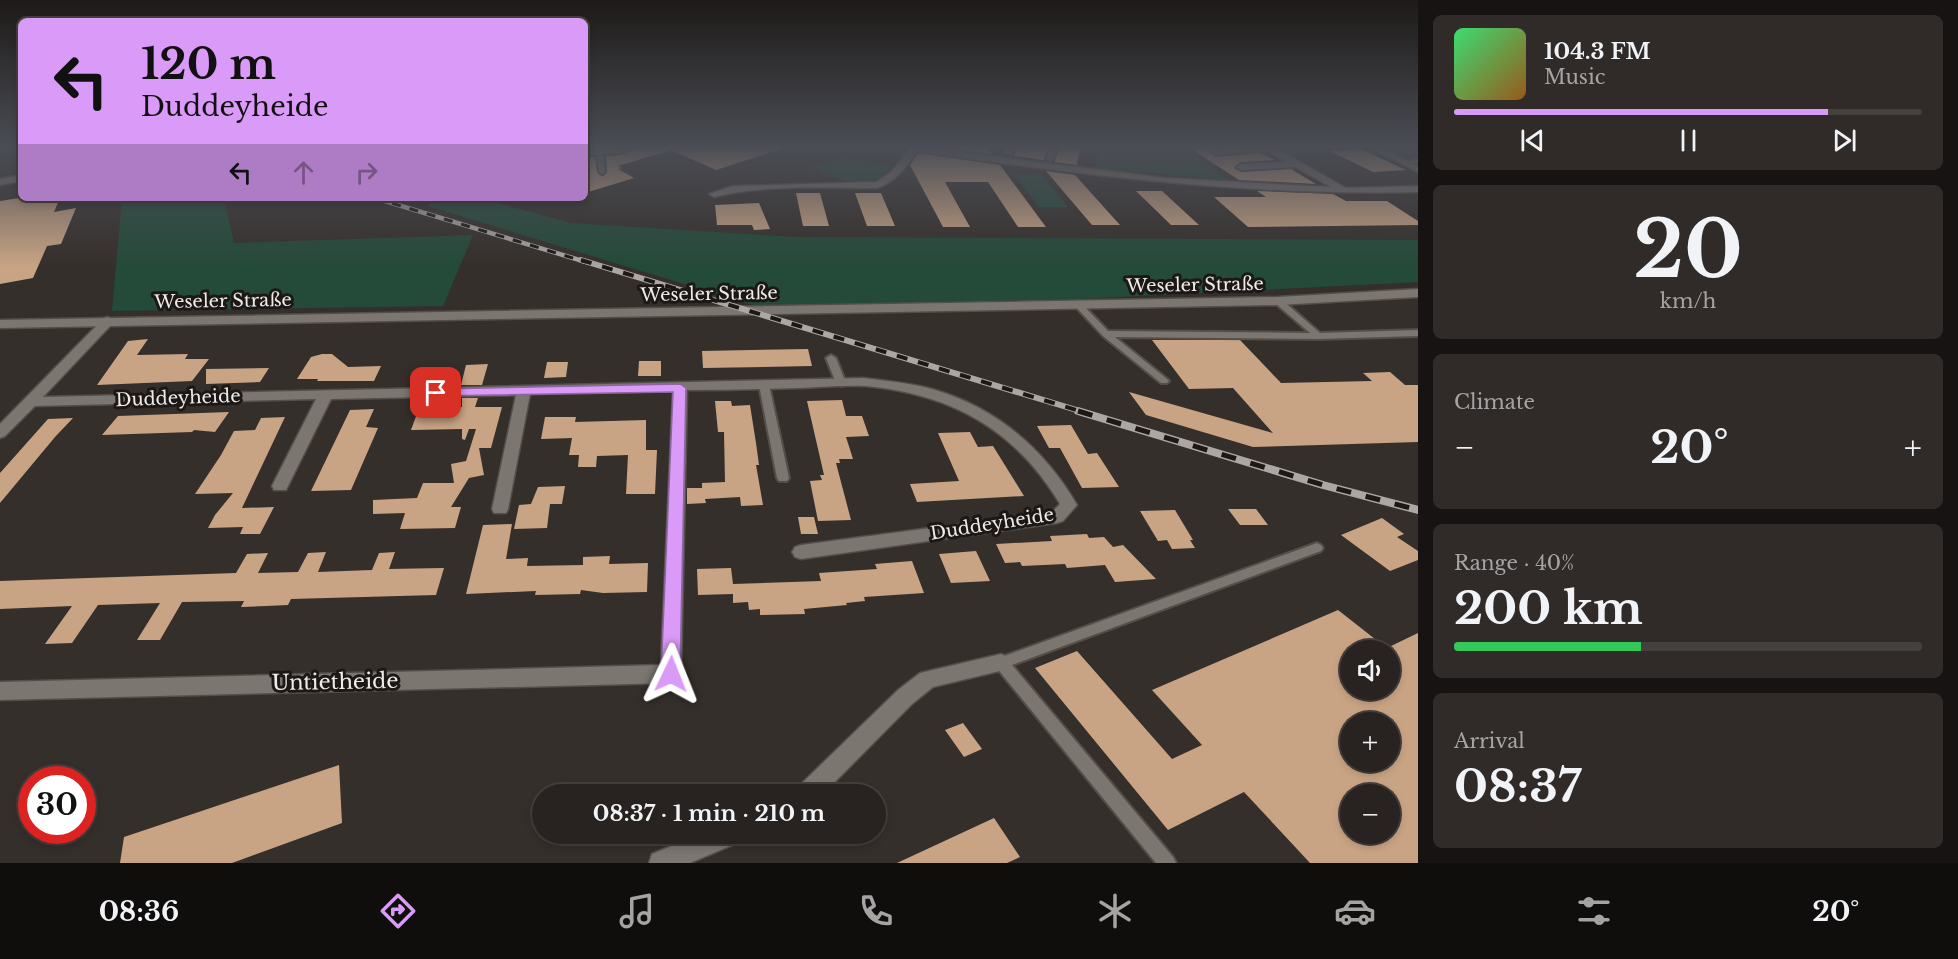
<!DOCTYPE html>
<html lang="en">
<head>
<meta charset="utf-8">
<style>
	:root { --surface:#282320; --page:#302b29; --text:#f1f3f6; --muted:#a5a4a5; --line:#44403e; --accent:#da9af7 }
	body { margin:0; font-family:"Libre Baskerville",serif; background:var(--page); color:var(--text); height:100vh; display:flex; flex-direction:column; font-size:22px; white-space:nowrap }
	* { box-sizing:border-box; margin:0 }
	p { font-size:20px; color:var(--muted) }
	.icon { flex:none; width:33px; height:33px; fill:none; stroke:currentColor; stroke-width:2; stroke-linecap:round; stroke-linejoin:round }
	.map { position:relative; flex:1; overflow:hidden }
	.sheet { display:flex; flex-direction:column; gap:15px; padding:15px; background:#161312; width:540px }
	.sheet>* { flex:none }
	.hud { position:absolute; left:18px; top:18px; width:570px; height:183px; border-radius:9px; box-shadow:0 3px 9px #0003,0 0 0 2px var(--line); background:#da9af7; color:#111; overflow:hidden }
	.fabs { position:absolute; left:1340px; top:640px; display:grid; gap:12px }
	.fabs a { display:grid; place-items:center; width:60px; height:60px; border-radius:50%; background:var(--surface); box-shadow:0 3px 9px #0003,0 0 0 2px var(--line); font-size:30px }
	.speed { position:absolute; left:18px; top:766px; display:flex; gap:12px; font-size:30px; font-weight:700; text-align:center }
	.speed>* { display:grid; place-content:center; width:78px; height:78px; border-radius:50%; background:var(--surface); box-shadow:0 3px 9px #0003,0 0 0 2px var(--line); line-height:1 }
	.speed .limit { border:9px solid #d22; background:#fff; color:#111 }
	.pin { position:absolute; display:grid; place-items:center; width:51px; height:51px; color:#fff; margin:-26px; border-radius:12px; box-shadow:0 3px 9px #0006 }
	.me { position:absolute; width:66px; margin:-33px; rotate:2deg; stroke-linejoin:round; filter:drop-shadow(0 0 4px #0008) }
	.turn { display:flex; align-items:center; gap:21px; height:126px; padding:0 24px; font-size:27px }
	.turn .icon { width:78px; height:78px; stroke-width:2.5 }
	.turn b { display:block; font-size:42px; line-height:51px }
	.lanes { display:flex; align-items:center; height:57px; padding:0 24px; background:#0003; justify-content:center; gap:30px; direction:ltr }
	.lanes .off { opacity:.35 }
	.big { font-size:45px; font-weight:700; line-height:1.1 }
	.sheet .card { flex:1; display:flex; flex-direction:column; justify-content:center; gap:9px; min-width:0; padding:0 21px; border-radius:9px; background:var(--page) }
	.sheet .dial { align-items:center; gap:0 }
	.dial b { font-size:78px; line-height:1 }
	.song { display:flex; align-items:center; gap:18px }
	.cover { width:72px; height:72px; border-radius:9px; background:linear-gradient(135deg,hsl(140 70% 55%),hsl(30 70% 35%)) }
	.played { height:6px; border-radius:3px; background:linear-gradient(90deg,var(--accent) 80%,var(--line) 80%) }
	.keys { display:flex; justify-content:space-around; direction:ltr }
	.heat { display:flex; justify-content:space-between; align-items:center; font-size:33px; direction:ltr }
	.charge { height:9px; border-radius:4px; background:linear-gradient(90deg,#34c759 40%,var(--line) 0) }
	.trip { position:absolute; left:532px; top:784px; width:354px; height:60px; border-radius:30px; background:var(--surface); box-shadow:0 3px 9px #0003,0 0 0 2px var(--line); font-weight:700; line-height:60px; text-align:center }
	.menu { display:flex; height:96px; justify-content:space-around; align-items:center; background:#100e0d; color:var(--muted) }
	.menu .icon { width:42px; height:42px }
	.menu .selected { color:var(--accent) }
	.menu b { font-size:27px; color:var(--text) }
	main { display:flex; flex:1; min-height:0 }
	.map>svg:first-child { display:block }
	.green { fill:#244a39 }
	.building { fill:#c9a484; fill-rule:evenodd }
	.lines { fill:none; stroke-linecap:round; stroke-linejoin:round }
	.lane-casing { stroke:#544e4a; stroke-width:4 }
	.street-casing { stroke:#544e4a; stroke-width:3 }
	.secondary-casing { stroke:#544e4a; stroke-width:3 }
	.lane { fill:#7c7670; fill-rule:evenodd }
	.street { fill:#7c7670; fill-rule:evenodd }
	.secondary { fill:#7c7670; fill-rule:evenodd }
	.rail-far2-casing { stroke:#aca7a4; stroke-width:4.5 }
	.rail-far1-casing { stroke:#aca7a4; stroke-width:6 }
	.rail-casing { stroke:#aca7a4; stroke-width:8 }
	.rail-far2 { stroke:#1b1816; stroke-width:3; stroke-dasharray:9; stroke-linecap:butt }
	.rail-far1 { stroke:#1b1816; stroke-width:4; stroke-dasharray:11; stroke-linecap:butt }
	.rail { stroke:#1b1816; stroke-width:5; stroke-dasharray:15; stroke-linecap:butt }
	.route { fill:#da9af7; stroke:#8e64a1; stroke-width:1.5 }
	.labels { text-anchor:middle; stroke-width:6; stroke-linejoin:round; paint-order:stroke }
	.street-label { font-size:18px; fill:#efebe8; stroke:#1b1816 }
	.near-street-label { font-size:21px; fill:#efebe8; stroke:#1b1816 }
</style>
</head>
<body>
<main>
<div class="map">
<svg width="1418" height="863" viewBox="0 0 1418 863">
	<rect width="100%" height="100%" fill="#352f2b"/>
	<!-- green -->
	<g class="green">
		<path d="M1103,146H1182L1229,180L1094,168L1100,149Z"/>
		<path d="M838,158L893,165C868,196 841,179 811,168Z"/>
		<path d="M1014,174H1041L1068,207H1039Z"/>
		<path d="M122,198H224L234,243L473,235L443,306L112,311Z"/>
		<path d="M434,198H478L571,223L795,237L1418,240V282L1080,299L756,306L428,206Z"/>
	</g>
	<!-- building -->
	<g class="building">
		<path d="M640,146H780L781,149L716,170L671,150L618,166L622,168L618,169L634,178L585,193V157H595L597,172L603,176L607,172L606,156L621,155Z"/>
		<path d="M929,146H986L992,154Z"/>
		<path d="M1018,146H1048L1044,160L1014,156Z"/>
		<path d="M1187,146H1232L1214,147L1209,152L1215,157L1260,153L1275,160L1241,162L1234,168L1241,172L1291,169L1316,184L1239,180Z"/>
		<path d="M1060,147L1080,149L1077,165L1054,162Z"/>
		<path d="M1361,149L1406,170L1373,172L1330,151Z"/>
		<path d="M918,153L1000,165L1046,227H1018L988,182H945L970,227H943L910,165Z"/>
		<path d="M1046,171L1075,175L1120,225H1092Z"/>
		<path d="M1136,191H1162L1199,225H1171Z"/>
		<path d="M1257,191L1333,194L1346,201H1387L1418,221V225L1248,227L1214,197H1266Z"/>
		<path d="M796,193H820L829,226H803Z"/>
		<path d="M855,193H881L895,226H867Z"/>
		<path d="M19,198H60L54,212L76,208L61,244L47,246L33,278L0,284V201Z"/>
		<path d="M759,203L770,229L754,230L752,225H717L715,205Z"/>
		<path d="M148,339L137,355L188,354L185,359H209L192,381L97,385L128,341Z"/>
		<path d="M1152,340H1240L1281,383L1372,381L1363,373L1390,372L1405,385H1418V442L1253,447L1146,415L1129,392L1273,433L1233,388L1189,389Z"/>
		<path d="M808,349L812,366L703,368L702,351Z"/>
		<path d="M322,354H332L348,367L381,366L374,381H317L318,379H297L311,357Z"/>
		<path d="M639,361H661V376H638Z"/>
		<path d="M547,362H568L566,377L544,378Z"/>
		<path d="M488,364L482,385H461L466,365Z"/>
		<path d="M269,368L260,382L206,384V369Z"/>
		<path d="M462,398H478L475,407H502L491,448H479L484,475L469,478L451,507H461L455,528L400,529L405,513L373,514V500L417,498L423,483H454L451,464L466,461L476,429H469L465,440L462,439V429L411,430L419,408L462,407Z"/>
		<path d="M842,400L846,416H862L869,436L846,437L853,459H839L840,463H836L851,520L818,521L810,481L822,480L820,475H824L807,401Z"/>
		<path d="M715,401H731L732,406L750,405L756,443L759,465H756L763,505L741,506L740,497L705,499L706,503L687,504V488H702V483L725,482L724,432H718Z"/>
		<path d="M374,409L366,427L378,428L351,490L311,491L350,410Z"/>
		<path d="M229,412L215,432L194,430L192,432L102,435L118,416Z"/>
		<path d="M285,417L242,508L274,507L260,534H240L243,527L208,528L215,515L233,493L195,494L221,455L234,431L255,430L261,418Z"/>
		<path d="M545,417H576L575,422L646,420V450H657L655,494H626L628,455L597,456L596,467H578L579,455H569L572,438L541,439Z"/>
		<path d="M73,418L55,437L0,503V473L48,419Z"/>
		<path d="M1071,425L1088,454L1097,453L1119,487L1082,488L1060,448H1049L1037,426Z"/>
		<path d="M970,432L978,447L993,446L1024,496L917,502L910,484L959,481L938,433Z"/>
		<path d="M565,486L562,504H550L547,528L514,529L519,505L531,504L538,487Z"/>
		<path d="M1228,509H1256L1268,525H1240Z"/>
		<path d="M1175,510L1193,540H1190L1195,548L1172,549L1167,540L1158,541L1140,511Z"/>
		<path d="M798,517H814L818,534H801Z"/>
		<path d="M1382,518L1404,534L1397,537L1418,551V560L1390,571L1341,535Z"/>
		<path d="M512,524L506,559L528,558L527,566L583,565V557L610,556L609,564L648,563L647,592L603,593L581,590L580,594L535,595L536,591L466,594L483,525Z"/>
		<path d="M1087,534L1089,538L1104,537L1113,547L1123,545L1156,579L1115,582L1105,565L1067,568L1065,564L1022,566L1020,562L1005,563L996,544L1052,541L1050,536Z"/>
		<path d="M976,551L990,581L951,583L939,554Z"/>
		<path d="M326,552L318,572L372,570L379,553L395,552L389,569L444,568L436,595L291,599L288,605L266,606L241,607L244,601L182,602L160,640H137L160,603L98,605L72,643L45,644L72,606L0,609V581L236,573L247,554L268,553L258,573L298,572L308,553Z"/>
		<path d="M912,561L924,593L864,597L865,601L846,603L847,605L804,609L805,614L760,615V609L749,610L748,602L733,603V594L698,595L697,569L731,568L733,584L821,581L819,573L877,569L875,564Z"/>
		<path d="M1338,610L1389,650V647L1418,633V863H1310L1244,792L1168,830L1035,668L1077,651L1172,759L1202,745L1152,690ZM1350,651H1389V690H1350ZM1350,723H1389V762H1350ZM1350,795H1389V834H1350Z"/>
		<path d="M963,723L982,749L964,757L945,730Z"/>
		<path d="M339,765L342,823L232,863H120L124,837Z"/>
		<path d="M994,818L1020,857L1007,863H897Z"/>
	</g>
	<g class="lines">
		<!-- lane casing -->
		<g class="lane-casing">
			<g id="lane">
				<path d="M600,150L603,152L605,172L602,174L599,172L597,152Z"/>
				<path d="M1418,159V163L1405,165L1402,163Z"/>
				<path d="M1278,298L1281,299L1320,333L1418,330V336L1318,339L1115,337L1167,379L1169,381L1167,383H1161L1103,336L1074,305L1075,303H1081L1108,331L1310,333L1275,303V299Z"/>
				<path d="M831,355L836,358L846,383L844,385L841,386L836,383L826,358Z"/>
				<path d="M764,382L769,385L789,478L787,481H779L777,478L759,385Z"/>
				<path d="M1317,543L1321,545L1323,548L1321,551L1012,665L1173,857L1176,863H1156L996,667L994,663L996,659Z"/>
			</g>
		</g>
		<!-- street casing -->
		<g class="street-casing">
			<g id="street">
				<path d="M625,146H638L620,153L585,155V149Z"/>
				<path d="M814,146H832L818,149Z"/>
				<path d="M912,146L1165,178L1331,187L1295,167L1241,170L1236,167L1241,164L1287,162L1265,150L1215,155L1211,152L1215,149L1272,146L1346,188L1418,186V192C1249,196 1084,176 917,151C906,167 896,182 877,188C823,188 766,184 714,197L709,194L733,186L876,182L891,172Z"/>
				<path d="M1008,146H1016L1012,155L1005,153Z"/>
				<path d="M1050,146H1058L1054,159L1050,162L1046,159Z"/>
				<path d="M1088,146H1101V147L1097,150Z"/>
				<path d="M1366,146H1377L1418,166V172Z"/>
				<path d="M21,175V181L0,185V179Z"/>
				<path d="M108,317L114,321L112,324L43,397L863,378C887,381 912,383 935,390C997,408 1045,450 1077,505L1063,521L1057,523L801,559L795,557L792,552L795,547L801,545L1052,512L1060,504C1015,429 951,394 865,386C844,385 822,387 801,388C763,389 725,390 687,390L681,674L678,680L671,683L0,700V682L661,665L673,391L530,394L508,509L506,513H494L492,509L516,395L331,399L288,486L286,490H274L272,486L316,399L35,406L5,436L0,438V424L104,318Z"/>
				<path d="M1001,654L1008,657L1011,663L1008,669L933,687L912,704L822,795H794L798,787L898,690L920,673Z"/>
				<path d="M700,834H740L737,843L690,863H649L652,854Z"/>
			</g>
		</g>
		<!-- secondary casing -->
		<g class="secondary-casing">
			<path id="secondary" d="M1418,289V297L1278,305L0,328V320L1278,297Z"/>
		</g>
		<!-- lane -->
		<use href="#lane" class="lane"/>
		<!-- street -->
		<use href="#street" class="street"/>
		<!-- secondary -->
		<use href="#secondary" class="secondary"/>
		<!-- rail-far2 casing -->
		<g class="rail-far2-casing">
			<path id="rail-far2" d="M375,198L586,262"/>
		</g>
		<!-- rail-far1 casing -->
		<g class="rail-far1-casing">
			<path id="rail-far1" d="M581,260L1083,412"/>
		</g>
		<!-- rail casing -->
		<g class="rail-casing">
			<path id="rail" d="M1078,411L1323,485L1418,510"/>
		</g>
		<!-- rail-far2 -->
		<use href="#rail-far2" class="rail-far2"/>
		<!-- rail-far1 -->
		<use href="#rail-far1" class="rail-far1"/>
		<!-- rail -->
		<use href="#rail" class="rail"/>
	</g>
	<!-- sky -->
	<linearGradient id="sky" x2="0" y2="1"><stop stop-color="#1d1a18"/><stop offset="0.55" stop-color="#4b4d55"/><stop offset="1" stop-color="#4b4d55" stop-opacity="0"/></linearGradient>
	<rect width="1418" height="267" fill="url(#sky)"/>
	<!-- route -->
	<path class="route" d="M680,384L686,388L680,674L677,680L671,682L664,680L661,674L673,392L436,396L430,393L436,389Z"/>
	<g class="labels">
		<!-- street labels -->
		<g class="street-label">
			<text transform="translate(1195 285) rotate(-1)" y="6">Weseler Straße</text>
			<text transform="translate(709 294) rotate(-1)" y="6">Weseler Straße</text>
			<text transform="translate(223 301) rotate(-1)" y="6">Weseler Straße</text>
			<text transform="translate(178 398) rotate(-2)" y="6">Duddeyheide</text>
			<text transform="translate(992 524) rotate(-9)" y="6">Duddeyheide</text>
		</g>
		<!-- near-street labels -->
		<g class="near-street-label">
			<text transform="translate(335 682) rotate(-1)" y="7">Untietheide</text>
		</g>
	</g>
</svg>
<div class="fabs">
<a><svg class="icon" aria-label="sound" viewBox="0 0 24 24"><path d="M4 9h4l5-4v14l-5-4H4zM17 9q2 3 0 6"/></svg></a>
<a>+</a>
<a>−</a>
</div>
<div class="speed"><div class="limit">30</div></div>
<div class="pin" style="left:436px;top:393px;background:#d93025"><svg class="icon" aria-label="arrive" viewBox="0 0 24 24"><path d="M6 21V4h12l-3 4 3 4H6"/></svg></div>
<svg class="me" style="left:671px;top:674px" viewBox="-20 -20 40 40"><path d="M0-17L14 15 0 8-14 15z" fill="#da9af7" stroke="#fff" stroke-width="4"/></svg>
<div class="trip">08:37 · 1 min · 210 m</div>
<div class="hud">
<div class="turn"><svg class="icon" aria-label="left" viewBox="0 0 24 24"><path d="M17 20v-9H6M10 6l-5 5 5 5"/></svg><div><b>120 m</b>Duddeyheide</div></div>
<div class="lanes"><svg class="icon" aria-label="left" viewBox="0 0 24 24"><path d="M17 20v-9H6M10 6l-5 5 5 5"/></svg><svg class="icon off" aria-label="ahead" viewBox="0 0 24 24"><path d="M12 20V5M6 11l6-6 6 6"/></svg><svg class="icon off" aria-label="right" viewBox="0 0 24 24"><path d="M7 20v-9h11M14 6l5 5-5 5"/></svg></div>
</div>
</div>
<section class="sheet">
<div class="card">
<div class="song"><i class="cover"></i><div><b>104.3 FM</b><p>Music</p></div></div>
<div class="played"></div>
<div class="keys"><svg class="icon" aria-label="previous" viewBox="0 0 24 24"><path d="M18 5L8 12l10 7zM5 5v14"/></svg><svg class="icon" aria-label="pause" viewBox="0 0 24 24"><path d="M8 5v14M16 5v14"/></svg><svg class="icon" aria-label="next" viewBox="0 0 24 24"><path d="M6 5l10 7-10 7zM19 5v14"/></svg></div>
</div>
<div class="card dial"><b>20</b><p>km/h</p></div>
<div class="card"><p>Climate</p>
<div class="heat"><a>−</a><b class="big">20°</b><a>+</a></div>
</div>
<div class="card"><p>Range · 40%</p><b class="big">200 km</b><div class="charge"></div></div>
<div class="card"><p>Arrival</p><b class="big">08:37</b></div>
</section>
</main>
<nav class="menu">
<b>08:36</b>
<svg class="icon selected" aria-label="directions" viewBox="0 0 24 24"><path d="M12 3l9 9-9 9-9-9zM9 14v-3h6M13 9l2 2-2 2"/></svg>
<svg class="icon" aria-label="music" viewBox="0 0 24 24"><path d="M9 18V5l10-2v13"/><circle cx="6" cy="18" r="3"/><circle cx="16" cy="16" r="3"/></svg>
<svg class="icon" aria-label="phone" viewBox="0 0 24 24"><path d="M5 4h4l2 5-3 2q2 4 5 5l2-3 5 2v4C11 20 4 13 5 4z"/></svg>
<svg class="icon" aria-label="climate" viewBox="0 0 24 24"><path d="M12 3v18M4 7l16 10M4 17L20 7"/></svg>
<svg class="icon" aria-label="car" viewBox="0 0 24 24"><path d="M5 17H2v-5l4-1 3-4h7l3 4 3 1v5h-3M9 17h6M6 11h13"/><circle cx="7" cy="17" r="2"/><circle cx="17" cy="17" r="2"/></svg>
<svg class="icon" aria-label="filters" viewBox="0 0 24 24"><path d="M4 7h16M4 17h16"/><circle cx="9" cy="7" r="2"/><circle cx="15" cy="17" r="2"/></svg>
<b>20°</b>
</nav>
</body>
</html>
